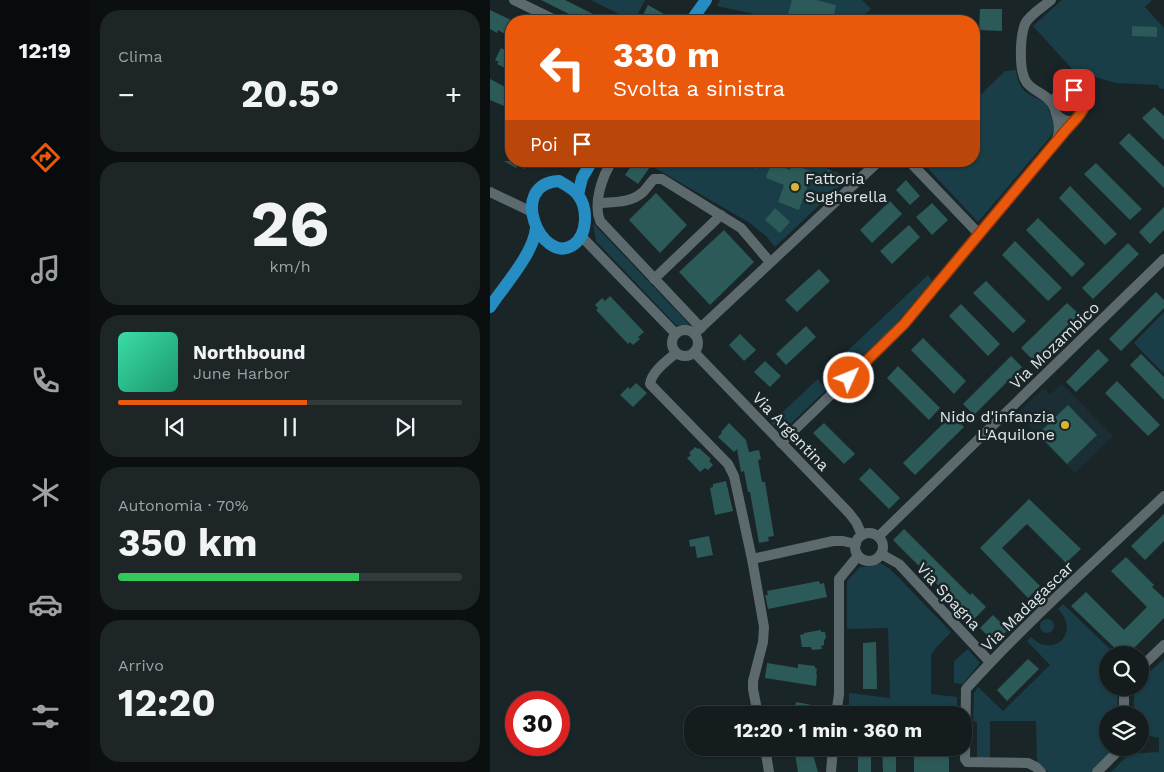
<!DOCTYPE html>
<html lang="it">
<head>
<meta charset="utf-8">
<style>
	:root { --surface:#141c1e; --page:#1d2527; --text:#f1f3f6; --muted:#9da1a4; --line:#333a3c; --accent:#ea580c }
	body { margin:0; font-family:"Work Sans",sans-serif; background:var(--page); color:var(--text); height:100vh; display:flex; flex-direction:column; font-size:19px; white-space:nowrap }
	* { box-sizing:border-box; margin:0 }
	p { font-size:16px; color:var(--muted) }
	.icon { flex:none; width:28px; height:28px; fill:none; stroke:currentColor; stroke-width:2; stroke-linecap:round; stroke-linejoin:round }
	.map { position:relative; flex:1; overflow:hidden }
	.drawer { display:flex; flex-direction:column; gap:10px; padding:10px; background:#0b0f10; width:400px }
	.drawer>* { flex:none }
	.hud { position:absolute; left:15px; top:15px; width:475px; height:152px; border-radius:20px; box-shadow:0 1px 4px #0004,0 0 0 1px var(--line); background:#ea580c; color:#fff; overflow:hidden }
	.controls { position:absolute; left:609px; top:646px; display:grid; gap:10px }
	.controls a { display:grid; place-items:center; width:50px; height:50px; border-radius:50%; background:var(--surface); box-shadow:0 1px 4px #0004,0 0 0 1px var(--line); font-size:25px }
	.speed { position:absolute; left:15px; top:691px; display:flex; gap:10px; font-size:25px; font-weight:700; text-align:center }
	.speed>* { display:grid; place-content:center; width:65px; height:65px; border-radius:50%; background:var(--surface); box-shadow:0 1px 4px #0004,0 0 0 1px var(--line); line-height:1 }
	.speed .limit { border:8px solid #d22; background:#fff; color:#111 }
	.pin { position:absolute; display:grid; place-items:center; width:42px; height:42px; color:#fff; margin:-21px; border-radius:10px; box-shadow:0 2px 8px #0006 }
	.me { position:absolute; width:55px; margin:-28px; rotate:46deg; stroke-linejoin:round; filter:drop-shadow(0 0 4px #0008) }
	.turn { display:flex; align-items:center; gap:18px; height:105px; padding:0 25px; font-size:22px }
	.turn .icon { width:65px; height:65px; stroke-width:2.5 }
	.turn b { display:block; font-size:35px; line-height:42px }
	.then { display:flex; align-items:center; height:48px; padding:0 25px; background:#0003; gap:10px; font-size:19px }
	.big { font-size:38px; font-weight:700; line-height:1.1 }
	.drawer .widget { flex:1; display:flex; flex-direction:column; justify-content:center; gap:8px; min-width:0; padding:0 18px; border-radius:20px; background:var(--page) }
	.drawer .dial { align-items:center; gap:0 }
	.dial b { font-size:65px; line-height:1 }
	.song { display:flex; align-items:center; gap:15px }
	.cover { width:60px; height:60px; border-radius:8px; background:linear-gradient(135deg,hsl(160 70% 55%),hsl(160 70% 35%)) }
	.played { height:5px; border-radius:2px; background:linear-gradient(90deg,var(--accent) 55%,var(--line) 55%) }
	.keys { display:flex; justify-content:space-around; direction:ltr }
	.heat { display:flex; justify-content:space-between; align-items:center; font-size:28px; direction:ltr }
	.charge { height:8px; border-radius:4px; background:linear-gradient(90deg,#34c759 70%,var(--line) 0) }
	.trip { position:absolute; left:194px; top:706px; width:288px; height:50px; border-radius:20px; background:var(--surface); box-shadow:0 1px 4px #0004,0 0 0 1px var(--line); font-weight:700; line-height:50px; text-align:center }
	main { display:flex; flex:1; min-height:0 }
	.dock { display:flex; flex-direction:column; width:90px; justify-content:space-around; align-items:center; background:#080b0c; color:var(--muted) }
	.dock .icon { width:35px; height:35px }
	.dock .current { color:var(--accent) }
	.dock b { font-size:22px; color:var(--text) }
	.map>svg:first-child { display:block }
	.built { fill:#1b2e34 }
	.green { fill:#193e48 }
	.building { fill:#2c5a58 }
	.lines { fill:none; stroke-linecap:round; stroke-linejoin:round }
	.minor { stroke:#5c696d; stroke-width:10 }
	.major { stroke:#268dc3; stroke-width:12 }
	.route-casing { stroke:#983908; stroke-width:12 }
	.route { stroke:#ea580c; stroke-width:9 }
	.poi-dot { fill:#dbb333; stroke:#1a2528; stroke-width:2 }
	.labels { text-anchor:middle; stroke-width:5; stroke-linejoin:round; paint-order:stroke }
	.poi-label { font-size:16px; fill:#dfe6e8; stroke:#1a2528; text-anchor:start }
	.street-label { font-size:16px; fill:#dfe6e8; stroke:#1a2528 }
</style>
</head>
<body>
<main>
<nav class="dock">
<b>12:19</b>
<svg class="icon current" aria-label="directions" viewBox="0 0 24 24"><path d="M12 3l9 9-9 9-9-9zM9 14v-3h6M13 9l2 2-2 2"/></svg>
<svg class="icon" aria-label="music" viewBox="0 0 24 24"><path d="M9 18V5l10-2v13"/><circle cx="6" cy="18" r="3"/><circle cx="16" cy="16" r="3"/></svg>
<svg class="icon" aria-label="phone" viewBox="0 0 24 24"><path d="M5 4h4l2 5-3 2q2 4 5 5l2-3 5 2v4C11 20 4 13 5 4z"/></svg>
<svg class="icon" aria-label="climate" viewBox="0 0 24 24"><path d="M12 3v18M4 7l16 10M4 17L20 7"/></svg>
<svg class="icon" aria-label="car" viewBox="0 0 24 24"><path d="M5 17H2v-5l4-1 3-4h7l3 4 3 1v5h-3M9 17h6M6 11h13"/><circle cx="7" cy="17" r="2"/><circle cx="17" cy="17" r="2"/></svg>
<svg class="icon" aria-label="filters" viewBox="0 0 24 24"><path d="M4 7h16M4 17h16"/><circle cx="9" cy="7" r="2"/><circle cx="15" cy="17" r="2"/></svg>
</nav>
<section class="drawer">
<div class="widget"><p>Clima</p>
<div class="heat"><a>−</a><b class="big">20.5°</b><a>+</a></div>
</div>
<div class="widget dial"><b>26</b><p>km/h</p></div>
<div class="widget">
<div class="song"><i class="cover"></i><div><b>Northbound</b><p>June Harbor</p></div></div>
<div class="played"></div>
<div class="keys"><svg class="icon" aria-label="previous" viewBox="0 0 24 24"><path d="M18 5L8 12l10 7zM5 5v14"/></svg><svg class="icon" aria-label="pause" viewBox="0 0 24 24"><path d="M8 5v14M16 5v14"/></svg><svg class="icon" aria-label="next" viewBox="0 0 24 24"><path d="M6 5l10 7-10 7zM19 5v14"/></svg></div>
</div>
<div class="widget"><p>Autonomia · 70%</p><b class="big">350 km</b><div class="charge"></div></div>
<div class="widget"><p>Arrivo</p><b class="big">12:20</b></div>
</section>
<div class="map">
<svg width="674" height="772" viewBox="0 0 674 772">
	<rect width="100%" height="100%" fill="#1a2528"/>
	<!-- built -->
	<path class="built" d="M572,384L623,436L585,473L527,414L554,388L560,395Z"/>
	<!-- green -->
	<g class="green">
		<path d="M101,0H155L144,21H143Z"/>
		<path d="M230,0H372L381,9L367,21H298L227,6Z"/>
		<path d="M572,0H662L655,7L674,28V89L669,88L668,85L626,83L584,71L543,26Z"/>
		<path d="M526,70C529,94 539,93 557,104L565,128L561,136L488,222L431,161H484V101L515,71Z"/>
		<path d="M170,161H322L358,178L285,247L276,236L260,223L165,168Z"/>
		<path d="M103,223L199,324L197,326L186,325L106,241Z"/>
		<path d="M438,275L442,281L403,327L345,382L341,381L334,373Z"/>
		<path d="M674,312V374L644,343Z"/>
		<path d="M328,379L336,390L291,433L281,423Z"/>
		<path d="M390,563L400,569L409,578L461,632L444,650L441,655V694L467,697V715H412V711H390V709H359V693L400,698L398,628L357,629V581L370,567L383,566Z"/>
		<path d="M573,604L626,655H618V688H627L628,715H618V748H627L603,772H558L547,761L546,721H500V759H487V722L483,721L484,693L488,687L513,711L560,665L537,641L541,637C564,660 591,631 568,609Z"/>
		<circle cx="557" cy="626" r="7"/>
		<path d="M478,649L490,663L473,684L464,683V661Z"/>
		<path d="M674,659V772H621L639,754L669,752V738L650,734V715H644V688H650V680Z"/>
	</g>
	<!-- building -->
	<g class="building">
		<path d="M51,0H75L117,21H93Z"/>
		<path d="M302,0H326L346,5L343,21H331L298,14Z"/>
		<path d="M158,5L174,14L170,21L161,19L159,21L151,19Z"/>
		<path d="M490,9H512V31L489,30Z"/>
		<path d="M0,10L21,20V37L8,30L7,33L0,29Z"/>
		<path d="M642,26L667,27V37L642,36Z"/>
		<path d="M11,48L21,53V71L7,64L9,62L5,60Z"/>
		<path d="M0,79L21,90V109L0,100Z"/>
		<path d="M664,107L674,116V140L652,118Z"/>
		<path d="M639,133L674,167V188L629,143Z"/>
		<path d="M14,161H39L35,169L28,165L26,168Z"/>
		<path d="M145,161H164L148,184L135,175Z"/>
		<path d="M247,161H269L267,169L247,163Z"/>
		<path d="M281,163L300,170L302,164L323,172L309,210L288,202L294,185L276,178Z"/>
		<path d="M606,163L652,209L640,220L594,174Z"/>
		<path d="M338,170L354,177L352,184L336,177Z"/>
		<path d="M416,180L430,196L420,205L406,190Z"/>
		<path d="M580,186L627,234L615,245L569,198Z"/>
		<path d="M166,193L197,225L170,253L139,220Z"/>
		<path d="M400,201L412,214L382,243L370,230Z"/>
		<path d="M442,203L458,220L442,235L426,217Z"/>
		<path d="M674,207V230L660,244L649,232Z"/>
		<path d="M285,208L300,222L290,233L275,220Z"/>
		<path d="M548,218L595,264L582,277L536,230Z"/>
		<path d="M419,225L430,237L402,264L390,251Z"/>
		<path d="M234,230L264,262L220,305L189,272Z"/>
		<path d="M525,241L572,288L558,301L512,255Z"/>
		<path d="M638,243L649,254L603,299L592,288Z"/>
		<path d="M329,269L340,281L307,312L295,300Z"/>
		<path d="M496,281L536,321L523,333L483,293Z"/>
		<path d="M666,292L674,300V308L631,351L619,339Z"/>
		<path d="M120,296L154,332L148,337L150,339L143,345L140,342L138,344L106,310L108,308L105,305L112,298L115,301Z"/>
		<path d="M577,303L589,314L543,360L531,348Z"/>
		<path d="M471,304L510,344L498,356L459,316Z"/>
		<path d="M316,326L326,337L296,365L286,354Z"/>
		<path d="M250,334L266,350L254,361L239,345Z"/>
		<path d="M433,338L476,381L464,394L421,350Z"/>
		<path d="M608,349L619,360L586,392L576,382Z"/>
		<path d="M651,354L674,377V400L640,365Z"/>
		<path d="M521,356L532,367L484,415L473,404Z"/>
		<path d="M275,361L291,376L280,387L264,372Z"/>
		<path d="M408,366L450,408L439,420L397,378Z"/>
		<path d="M627,381L670,425L658,436L615,393Z"/>
		<path d="M146,383L157,393L143,407L130,395L138,387L140,389Z"/>
		<path d="M578,405L607,435L577,464L548,434Z"/>
		<path d="M462,415L474,427L425,475L413,463Z"/>
		<path d="M239,423L256,440L259,452L269,450L271,459L268,460L272,482H275L284,536L278,537L279,541L269,543L260,492H258L254,471L251,472L247,449L244,452L228,437L232,433L231,432Z"/>
		<path d="M334,423L365,454L354,464L323,433Z"/>
		<path d="M205,447L208,449L209,448L221,459L219,461L223,465L218,470L215,468L210,472L197,458L201,455L199,453Z"/>
		<path d="M380,468L410,498L399,509L369,479Z"/>
		<path d="M236,481L243,511L225,515L220,488L223,487V484Z"/>
		<path d="M539,499L591,549L576,563L537,524L512,548L550,586L538,598L490,548Z"/>
		<path d="M674,514V541L655,560L641,546Z"/>
		<path d="M414,529L480,595L482,593L496,607L483,620L403,540Z"/>
		<path d="M219,536L223,555L207,558L205,546L200,547L199,540Z"/>
		<path d="M636,557L664,585L662,587L674,598V618L637,655H632L581,606L596,592L634,630L657,607L621,571Z"/>
		<path d="M329,581L330,584L334,583L337,597L278,609L275,595H278L277,591Z"/>
		<path d="M503,615L518,630L505,643L490,628Z"/>
		<path d="M331,630V632H335L336,637L334,641V645L331,646L332,649L322,650L321,647H312L310,635L314,634V633Z"/>
		<path d="M386,642L387,689H373V643Z"/>
		<path d="M538,659L549,669L517,701L507,690Z"/>
		<path d="M277,663L308,668V664L325,666V668L327,669L326,674H327L326,686L275,678Z"/>
		<path d="M306,702L327,706L326,709L330,710L329,715H303V712H301L302,706L305,707Z"/>
		<path d="M304,748H321L328,772H308Z"/>
		<rect x="368" y="748" width="13" height="24"/>
		<path d="M392,748H406V772H393Z"/>
		<rect x="424" y="748" width="35" height="24"/>
	</g>
	<g class="lines">
		<!-- minor -->
		<g class="minor">
			<path d="M24,0L67,21"/>
			<path d="M561,0C553,7 539,15 535,24C530,37 528,74 538,84C546,93 559,95 564,107"/>
			<path d="M566,114C590,139 608,89 579,90C573,90 568,93 566,97C559,109 574,120 567,139"/>
			<path d="M122,161C112,177 103,203 110,221L211,328"/>
			<path d="M419,161L489,234"/>
			<path d="M0,192L42,212"/>
			<path d="M109,203C124,202 141,203 153,192C157,188 160,183 164,179H172L251,228L280,262"/>
			<path d="M91,236L186,334"/>
			<path d="M164,279L231,215"/>
			<circle cx="195" cy="343" r="13"/>
			<path d="M204,334L389,161"/>
			<path d="M204,352L359,513L366,522L372,535"/>
			<path d="M186,353C177,361 162,371 160,384L238,464L244,476L262,559L274,627L273,642L263,681V689L268,715"/>
			<path d="M291,443L414,324L586,119"/>
			<circle cx="379" cy="547" r="14"/>
			<path d="M389,536L674,259"/>
			<path d="M391,554L409,564L500,662"/>
			<path d="M262,559L343,541H353L366,544"/>
			<path d="M650,668L674,645"/>
			<path d="M346,715L349,694V579L368,556"/>
			<path d="M634,715V688"/>
			<path d="M275,748L279,772"/>
			<path d="M341,772L343,748"/>
			<path d="M551,772L546,767L538,763L477,762L475,759L476,689C537,621 608,559 674,496"/>
			<path d="M607,772L631,748"/>
		</g>
		<!-- major -->
		<g class="major">
			<path d="M201,21L216,0"/>
			<path d="M69,181C76,185 84,189 88,195C98,208 98,235 83,245C52,266 16,184 69,181Z"/>
			<path d="M88,195L92,178L102,161"/>
			<path d="M0,307C14,286 44,253 46,228"/>
		</g>
	</g>
	<g class="lines">
		<!-- route casing -->
		<g class="route-casing">
			<path id="route" d="M359,378L414,324L576,130C586,118 608,102 584,90"/>
		</g>
		<!-- route -->
		<use href="#route" class="route"/>
	</g>
	<!-- markers -->
	<g class="poi-dot">
		<circle cx="305" cy="187" r="5"/>
		<circle cx="575" cy="425" r="5"/>
	</g>
	<g class="labels">
		<!-- poi labels -->
		<g class="poi-label">
			<text x="315" y="184">Fattoria<tspan x="315" dy="18">Sugherella</tspan></text>
			<text x="565" y="422" text-anchor="end">Nido d'infanzia<tspan x="565" dy="18">L'Aquilone</tspan></text>
		</g>
		<!-- street labels -->
		<g class="street-label">
			<text transform="translate(564 345) rotate(-44)" y="6">Via Mozambico</text>
			<text transform="translate(301 431) rotate(46)" y="6">Via Argentina</text>
			<text transform="translate(459 596) rotate(47)" y="6">Via Spagna</text>
			<text transform="translate(537 606) rotate(-44)" y="6">Via Madagascar</text>
		</g>
	</g>
</svg>
<div class="controls">
<a><svg class="icon" aria-label="search" viewBox="0 0 24 24"><circle cx="10" cy="10" r="6"/><path d="M15 15l6 6"/></svg></a>
<a><svg class="icon" aria-label="layers" viewBox="0 0 24 24"><path d="M12 4l9 5-9 5-9-5zM3 14l9 5 9-5"/></svg></a>
</div>
<div class="speed"><div class="limit">30</div></div>
<div class="pin" style="left:584px;top:90px;background:#d93025"><svg class="icon" aria-label="arrive" viewBox="0 0 24 24"><path d="M6 21V4h12l-3 4 3 4H6"/></svg></div>
<svg class="me" style="left:359px;top:378px" viewBox="-20 -20 40 40"><circle r="17" fill="#ea580c" stroke="#fff" stroke-width="3"/><path d="M0-11L8 9 0 5-8 9z" fill="#fff"/></svg>
<div class="trip">12:20 · 1 min · 360 m</div>
<div class="hud">
<div class="turn"><svg class="icon" aria-label="left" viewBox="0 0 24 24"><path d="M17 20v-9H6M10 6l-5 5 5 5"/></svg><div><b>330 m</b>Svolta a sinistra</div></div>
<div class="then">Poi<svg class="icon" aria-label="arrive" viewBox="0 0 24 24"><path d="M6 21V4h12l-3 4 3 4H6"/></svg></div>
</div>
</div>
</main>
</body>
</html>
